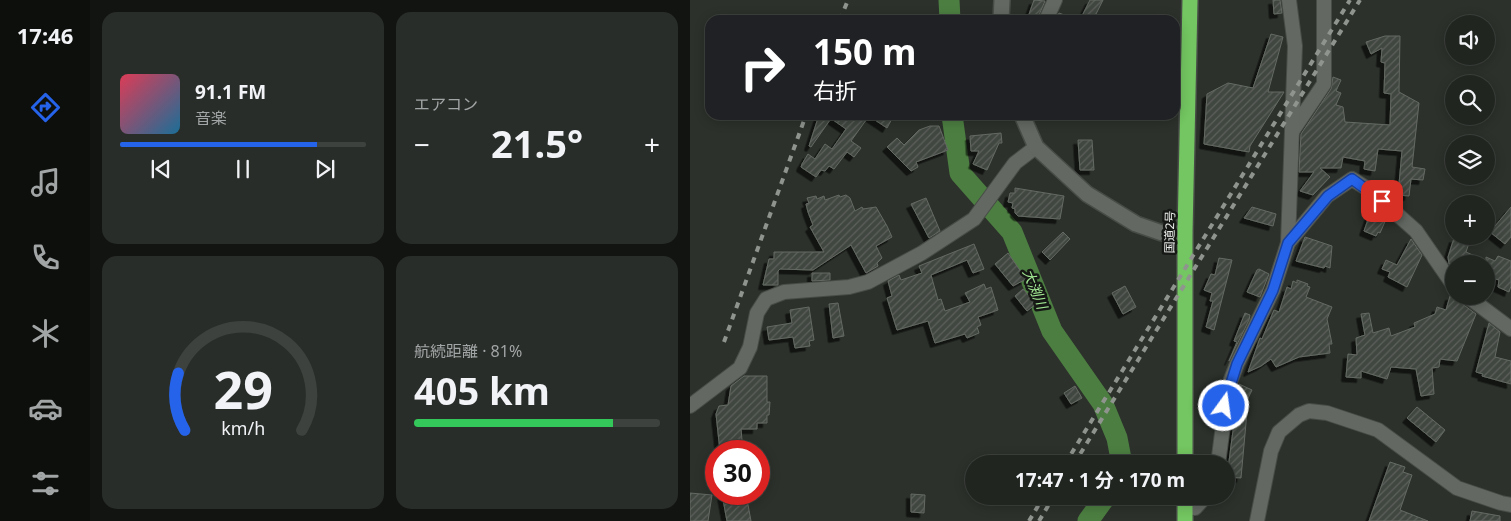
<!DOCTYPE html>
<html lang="ja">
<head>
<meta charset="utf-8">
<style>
	:root { --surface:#212520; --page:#292d29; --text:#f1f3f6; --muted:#a2a5a5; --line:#3e423e; --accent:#2563eb }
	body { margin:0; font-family:"Noto Sans","Noto Sans JP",sans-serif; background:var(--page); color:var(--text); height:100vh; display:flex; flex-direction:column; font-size:19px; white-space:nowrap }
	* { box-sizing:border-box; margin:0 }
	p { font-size:16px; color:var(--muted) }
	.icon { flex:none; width:28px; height:28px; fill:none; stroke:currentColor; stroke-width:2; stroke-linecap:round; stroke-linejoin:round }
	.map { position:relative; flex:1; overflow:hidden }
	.panel { display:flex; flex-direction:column; gap:12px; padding:12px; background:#121412; width:600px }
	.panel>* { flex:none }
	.banner { position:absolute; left:15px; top:15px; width:475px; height:105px; border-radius:15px; box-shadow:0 2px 12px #0003,0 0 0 1px var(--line); background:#202124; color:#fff; overflow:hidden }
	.fabs { position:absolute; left:755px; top:15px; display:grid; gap:10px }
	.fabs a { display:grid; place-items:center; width:50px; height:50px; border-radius:50%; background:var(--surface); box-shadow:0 2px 12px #0003,0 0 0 1px var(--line); font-size:25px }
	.speed { position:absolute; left:15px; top:440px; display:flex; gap:10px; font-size:25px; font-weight:700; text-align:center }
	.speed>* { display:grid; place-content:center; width:65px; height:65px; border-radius:50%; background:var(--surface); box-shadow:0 2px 12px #0003,0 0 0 1px var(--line); line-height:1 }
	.speed .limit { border:8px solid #d22; background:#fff; color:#111 }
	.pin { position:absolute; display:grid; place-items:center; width:42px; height:42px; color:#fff; margin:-21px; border-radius:10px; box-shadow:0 2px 8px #0006 }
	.me { position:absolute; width:55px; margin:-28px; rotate:14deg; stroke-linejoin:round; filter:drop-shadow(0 0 4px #0008) }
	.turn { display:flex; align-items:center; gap:18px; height:105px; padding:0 25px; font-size:22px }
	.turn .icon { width:65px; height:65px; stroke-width:2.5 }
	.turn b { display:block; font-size:35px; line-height:42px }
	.big { font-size:38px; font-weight:700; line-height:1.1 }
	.panel .widget { flex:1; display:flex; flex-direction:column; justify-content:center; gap:8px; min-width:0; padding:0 18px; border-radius:15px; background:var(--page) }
	.panel .dial { align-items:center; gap:0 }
	.dial svg { height:130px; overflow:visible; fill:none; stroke:var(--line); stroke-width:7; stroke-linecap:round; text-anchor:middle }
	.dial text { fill:var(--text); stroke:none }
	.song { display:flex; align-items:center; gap:15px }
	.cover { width:60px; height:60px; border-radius:8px; background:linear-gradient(135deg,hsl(350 70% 55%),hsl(200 70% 35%)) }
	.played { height:5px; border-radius:2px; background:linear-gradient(90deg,var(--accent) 80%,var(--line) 80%) }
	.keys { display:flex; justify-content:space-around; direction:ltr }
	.heat { display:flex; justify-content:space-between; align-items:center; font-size:28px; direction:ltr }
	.charge { height:8px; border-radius:4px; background:linear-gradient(90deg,#34c759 81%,var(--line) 0) }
	.panel .tiles { flex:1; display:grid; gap:12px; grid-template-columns:repeat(2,1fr) }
	.trip { position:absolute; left:275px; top:455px; width:270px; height:50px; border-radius:25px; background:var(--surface); box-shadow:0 2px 12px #0003,0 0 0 1px var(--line); font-weight:700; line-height:50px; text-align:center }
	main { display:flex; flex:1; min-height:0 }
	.dock { display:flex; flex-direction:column; width:90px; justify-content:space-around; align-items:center; background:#0d0f0d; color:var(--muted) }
	.dock .icon { width:35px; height:35px }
	.dock .on { color:var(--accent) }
	.dock b { font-size:22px; color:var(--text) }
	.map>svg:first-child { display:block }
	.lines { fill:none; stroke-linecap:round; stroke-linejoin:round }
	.river { stroke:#4c7e41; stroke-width:21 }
	.building { fill:url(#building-hatch); stroke:#646a63; filter:url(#shadow) }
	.street-casing { stroke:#484c47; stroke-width:16 }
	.secondary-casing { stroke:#484c47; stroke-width:18 }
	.highway-casing { stroke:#484c47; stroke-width:18 }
	.street { stroke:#636862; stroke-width:14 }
	.secondary { stroke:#636862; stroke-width:15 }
	.highway { stroke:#73c661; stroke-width:15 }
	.rail { stroke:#90948f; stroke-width:4; stroke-dasharray:6 6; stroke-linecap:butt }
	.route-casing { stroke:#184099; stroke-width:12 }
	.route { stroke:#2563eb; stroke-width:9 }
	.labels { text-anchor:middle; stroke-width:5; stroke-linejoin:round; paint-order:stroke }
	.street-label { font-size:12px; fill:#e9ece8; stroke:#161816 }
	.water-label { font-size:14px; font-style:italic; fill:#a2e993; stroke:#161816 }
</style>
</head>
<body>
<main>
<nav class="dock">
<b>17:46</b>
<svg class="icon on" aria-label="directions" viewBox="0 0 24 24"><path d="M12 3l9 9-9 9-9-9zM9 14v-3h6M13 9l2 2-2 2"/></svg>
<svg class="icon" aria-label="music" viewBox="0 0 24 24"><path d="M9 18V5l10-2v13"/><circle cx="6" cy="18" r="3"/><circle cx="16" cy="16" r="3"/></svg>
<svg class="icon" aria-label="phone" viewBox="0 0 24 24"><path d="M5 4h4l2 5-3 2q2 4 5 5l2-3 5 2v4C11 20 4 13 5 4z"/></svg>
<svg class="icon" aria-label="climate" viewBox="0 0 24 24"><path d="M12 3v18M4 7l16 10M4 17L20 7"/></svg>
<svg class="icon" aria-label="car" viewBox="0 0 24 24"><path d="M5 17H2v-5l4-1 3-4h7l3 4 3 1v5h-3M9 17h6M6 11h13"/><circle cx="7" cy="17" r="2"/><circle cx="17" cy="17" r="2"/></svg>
<svg class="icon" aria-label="filters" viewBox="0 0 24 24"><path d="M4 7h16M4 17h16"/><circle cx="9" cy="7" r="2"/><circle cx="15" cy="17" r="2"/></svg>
</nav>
<section class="panel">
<div class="tiles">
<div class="widget">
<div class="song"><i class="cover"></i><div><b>91.1 FM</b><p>音楽</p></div></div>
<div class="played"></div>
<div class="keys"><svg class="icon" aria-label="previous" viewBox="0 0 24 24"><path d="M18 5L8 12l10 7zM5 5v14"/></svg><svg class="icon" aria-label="pause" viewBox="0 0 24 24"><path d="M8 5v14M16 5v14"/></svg><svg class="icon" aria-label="next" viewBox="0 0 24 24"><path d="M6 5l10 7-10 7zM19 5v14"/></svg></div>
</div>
<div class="widget"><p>エアコン</p>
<div class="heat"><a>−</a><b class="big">21.5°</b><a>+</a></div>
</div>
<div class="widget dial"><svg viewBox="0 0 100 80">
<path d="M14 69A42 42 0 1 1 86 69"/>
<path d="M14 69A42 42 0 0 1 10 34" stroke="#2563eb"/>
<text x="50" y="56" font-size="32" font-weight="700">29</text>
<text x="50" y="72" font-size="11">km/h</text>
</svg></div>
<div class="widget"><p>航続距離 · 81%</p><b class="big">405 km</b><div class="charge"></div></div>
</div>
</section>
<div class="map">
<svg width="821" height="521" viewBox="0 0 821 521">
	<defs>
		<pattern id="building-hatch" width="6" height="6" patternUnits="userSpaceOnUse" patternTransform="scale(1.25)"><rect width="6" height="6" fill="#414640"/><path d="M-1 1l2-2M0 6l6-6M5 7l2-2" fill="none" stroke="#5c615c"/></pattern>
		<filter id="shadow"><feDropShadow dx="-4.5" dy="4.5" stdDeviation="0" flood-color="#0009"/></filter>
	</defs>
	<rect width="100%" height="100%" fill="#2c312b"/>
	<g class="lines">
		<!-- river -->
		<g class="river">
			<path d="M259,0L260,20"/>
			<path d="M262,115L270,173L322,232L362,331L413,404L427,438L432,464"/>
			<path d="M398,521L416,496"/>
		</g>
	</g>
	<!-- building -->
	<g class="building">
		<path d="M344,0L355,1L347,20H337Z"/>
		<path d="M400,0H413L403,20H390Z"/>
		<path d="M583,0H590L592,13L584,14Z"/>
		<path d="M369,13L385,19L384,20H366Z"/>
		<path d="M581,34L593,37L578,92H594L560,146L559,152L514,144L517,94L538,83L563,88Z"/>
		<path d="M695,36H710L709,92L729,103L722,167L735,169L733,180L721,179L719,196L708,195L712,151L688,149L685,171L674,169L675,161L653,157L651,168H630L640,177L623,195L610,191L624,172H609L611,134L641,89L643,77L651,80L646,91L651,93L646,105L653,107L655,122L700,125L701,94L694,93L695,63L691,62L692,48L681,54L676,42Z"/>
		<path d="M129,115L140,120L121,147L119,146Z"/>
		<path d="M136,115H204L197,128L179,116L161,141L171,148L164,157L157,152L144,169L139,166L135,171L131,170L126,177L111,167L112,164L118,154L125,159L135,144L142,149L156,129Z"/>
		<path d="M240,126H249L258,150L226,162L228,167L221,171L197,147L207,138L214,145L229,130Z"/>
		<path d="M311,133L312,143H309L297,170L283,164L289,151H281L280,136Z"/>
		<path d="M388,140H402L404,170H390Z"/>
		<path d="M325,188L374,196L370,219L328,216L325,213V209L322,208L323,203L318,202L320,193H325Z"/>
		<path d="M149,195L150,197L156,195L160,198L165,211L172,207L173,209L186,207L197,226L202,237L186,246L192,258L187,263L188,266L176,273L161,245L123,270L90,269L88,271V285H73L79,259H84V252H134L120,227L123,225L118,212L116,204L119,203L117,198L126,196L127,199L134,196L135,200Z"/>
		<path d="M236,198L250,231L239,238L221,204Z"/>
		<path d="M562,207L586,214L583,226L554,218Z"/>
		<path d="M821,207V237L815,244L800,232Z"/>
		<path d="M682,208L697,217L690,233L688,232L686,236L674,231Z"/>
		<path d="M373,232L380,239L360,260L352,252Z"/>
		<path d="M615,237L642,246L640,268L635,266L634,268L606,261Z"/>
		<path d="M764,238L779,243L776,252L796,261V257L805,261L808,256L821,261V286L819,292L808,287L809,280L796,276V264H759L758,257Z"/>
		<path d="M721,239L732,255L717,287L698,277L700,272L692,269L696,260L707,265Z"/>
		<path d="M284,244L294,269L283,273L277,260L241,275L248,300L251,299L255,311L280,302L275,293L294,284L296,289L301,287L308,310L288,317L291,325L287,327L289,333L277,338L275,334L245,343L238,321L207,330L197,298L202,296L198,281L209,275L211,280L232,273L229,266Z"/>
		<path d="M318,253L336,279L323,286L305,264Z"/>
		<path d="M529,258L542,260L524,330L516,327L523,301H520L522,293L514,290L521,274L525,275Z"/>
		<path d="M569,269L579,274L570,297L557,292L567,270Z"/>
		<path d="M122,273H140V280L122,281Z"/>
		<path d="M607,280L618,284L617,286L620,287L616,297L642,307L637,319L642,344H639L640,353L609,357L586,367L581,359L571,366L558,372L570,338L572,339L584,310L589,312L597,287L601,289L603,281L607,283Z"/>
		<path d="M435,286L446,307L433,314L422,293Z"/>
		<path d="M333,289L346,304L337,311L325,296Z"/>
		<path d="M760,296H768L771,303L786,314L767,361L750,359L749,367L742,368L744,394L731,396L726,369L701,367L697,379L671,371V378L656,377L658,354L667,355L666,338L675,335L671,314L679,313L683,333L699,328L701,336L725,327L724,323L745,314L747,307L756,310Z"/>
		<path d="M148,303L154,336L143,338L139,304Z"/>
		<path d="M119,307L124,340L119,341L120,346L105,348L103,337L79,340L77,327L102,323L100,310Z"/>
		<path d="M555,313L560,315L559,320L539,361L547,342L544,341Z"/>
		<path d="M799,323L810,332L805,357L821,361V384L792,376L793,374L786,372Z"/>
		<path d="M54,376H77V402H80L79,415H77V423H67V429H51L53,451H30L26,414L29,406L38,405L41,386Z"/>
		<path d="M549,384L562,390L552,411L557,412L551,478L537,477Z"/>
		<path d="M385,386L392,398L381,404L374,393Z"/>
		<path d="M727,407L755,430L746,442L717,418Z"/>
		<path d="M700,462L715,467L713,472L722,475L710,510L738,521H679Z"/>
		<path d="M0,493L22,495L18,521H0Z"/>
		<path d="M32,494H56L61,521H37Z"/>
		<path d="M221,494L235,495L234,513L221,512Z"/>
		<path d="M782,511L810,516V521H780Z"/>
	</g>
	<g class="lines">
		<!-- street casing -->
		<g class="street-casing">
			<g id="street">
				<path d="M356,20L365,0"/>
				<path d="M603,130L634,84V0"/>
				<path d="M598,243L637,196L662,179L681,191L726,231L764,286"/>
				<path d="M777,296L821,329"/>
				<path d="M0,406L50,368L60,347L67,313L76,299L94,292L159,287L178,282L232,253L284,219L325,163L346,147"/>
				<path d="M528,464L538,387L547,364L583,290L598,243L605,46L599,0"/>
				<path d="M495,507L505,508L516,496"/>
				<path d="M567,521L581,451L589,432L609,415L619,411L637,413L688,430L767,488L811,503L821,505"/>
			</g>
		</g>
		<!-- secondary casing -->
		<g class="secondary-casing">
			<g id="secondary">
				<path d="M311,20L312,0"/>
				<path d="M332,115L346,147L397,194L446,224L472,233H495"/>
			</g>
		</g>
		<!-- highway casing -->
		<g class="highway-casing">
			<g id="highway">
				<path d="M495,464V233L500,0"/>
				<path d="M495,521V496"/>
			</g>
		</g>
		<!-- street -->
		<use href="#street" class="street"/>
		<!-- secondary -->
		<use href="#secondary" class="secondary"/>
		<!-- highway -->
		<use href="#highway" class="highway"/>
		<!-- rail -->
		<g class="rail">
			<path d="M150,20L158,0"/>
			<path d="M34,342L116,115"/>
			<path d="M375,464L660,0"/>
			<path d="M384,464L670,0"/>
			<path d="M339,521L354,496"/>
			<path d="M349,521L364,496"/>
		</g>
	</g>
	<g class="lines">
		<!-- route casing -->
		<g class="route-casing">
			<path id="route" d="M534,406L547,364L583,290L598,243L638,196L662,179L692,201"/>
		</g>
		<!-- route -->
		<use href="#route" class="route"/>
	</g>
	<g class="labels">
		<!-- street labels -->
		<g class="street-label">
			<text transform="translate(480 232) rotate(-89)" y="4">国道2号</text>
		</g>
		<!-- water labels -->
		<g class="water-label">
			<text transform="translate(345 289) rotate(68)" y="5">大渕川</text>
		</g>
	</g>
</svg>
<div class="fabs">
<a><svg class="icon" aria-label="sound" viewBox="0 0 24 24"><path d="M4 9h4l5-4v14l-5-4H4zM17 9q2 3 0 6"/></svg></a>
<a><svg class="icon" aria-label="search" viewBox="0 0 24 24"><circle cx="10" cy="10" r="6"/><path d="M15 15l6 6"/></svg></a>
<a><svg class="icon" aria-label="layers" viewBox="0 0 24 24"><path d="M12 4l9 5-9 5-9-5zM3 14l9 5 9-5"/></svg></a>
<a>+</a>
<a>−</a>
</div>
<div class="speed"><div class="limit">30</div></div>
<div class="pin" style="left:692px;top:201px;background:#d93025"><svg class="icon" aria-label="arrive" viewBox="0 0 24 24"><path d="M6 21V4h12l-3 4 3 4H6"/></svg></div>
<svg class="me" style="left:534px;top:406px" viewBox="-20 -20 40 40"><circle r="17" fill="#2563eb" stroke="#fff" stroke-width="3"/><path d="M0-11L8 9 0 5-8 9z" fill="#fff"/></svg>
<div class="trip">17:47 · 1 分 · 170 m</div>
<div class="banner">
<div class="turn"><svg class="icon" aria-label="right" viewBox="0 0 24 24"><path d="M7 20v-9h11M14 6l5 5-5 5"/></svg><div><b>150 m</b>右折</div></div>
</div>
</div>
</main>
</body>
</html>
